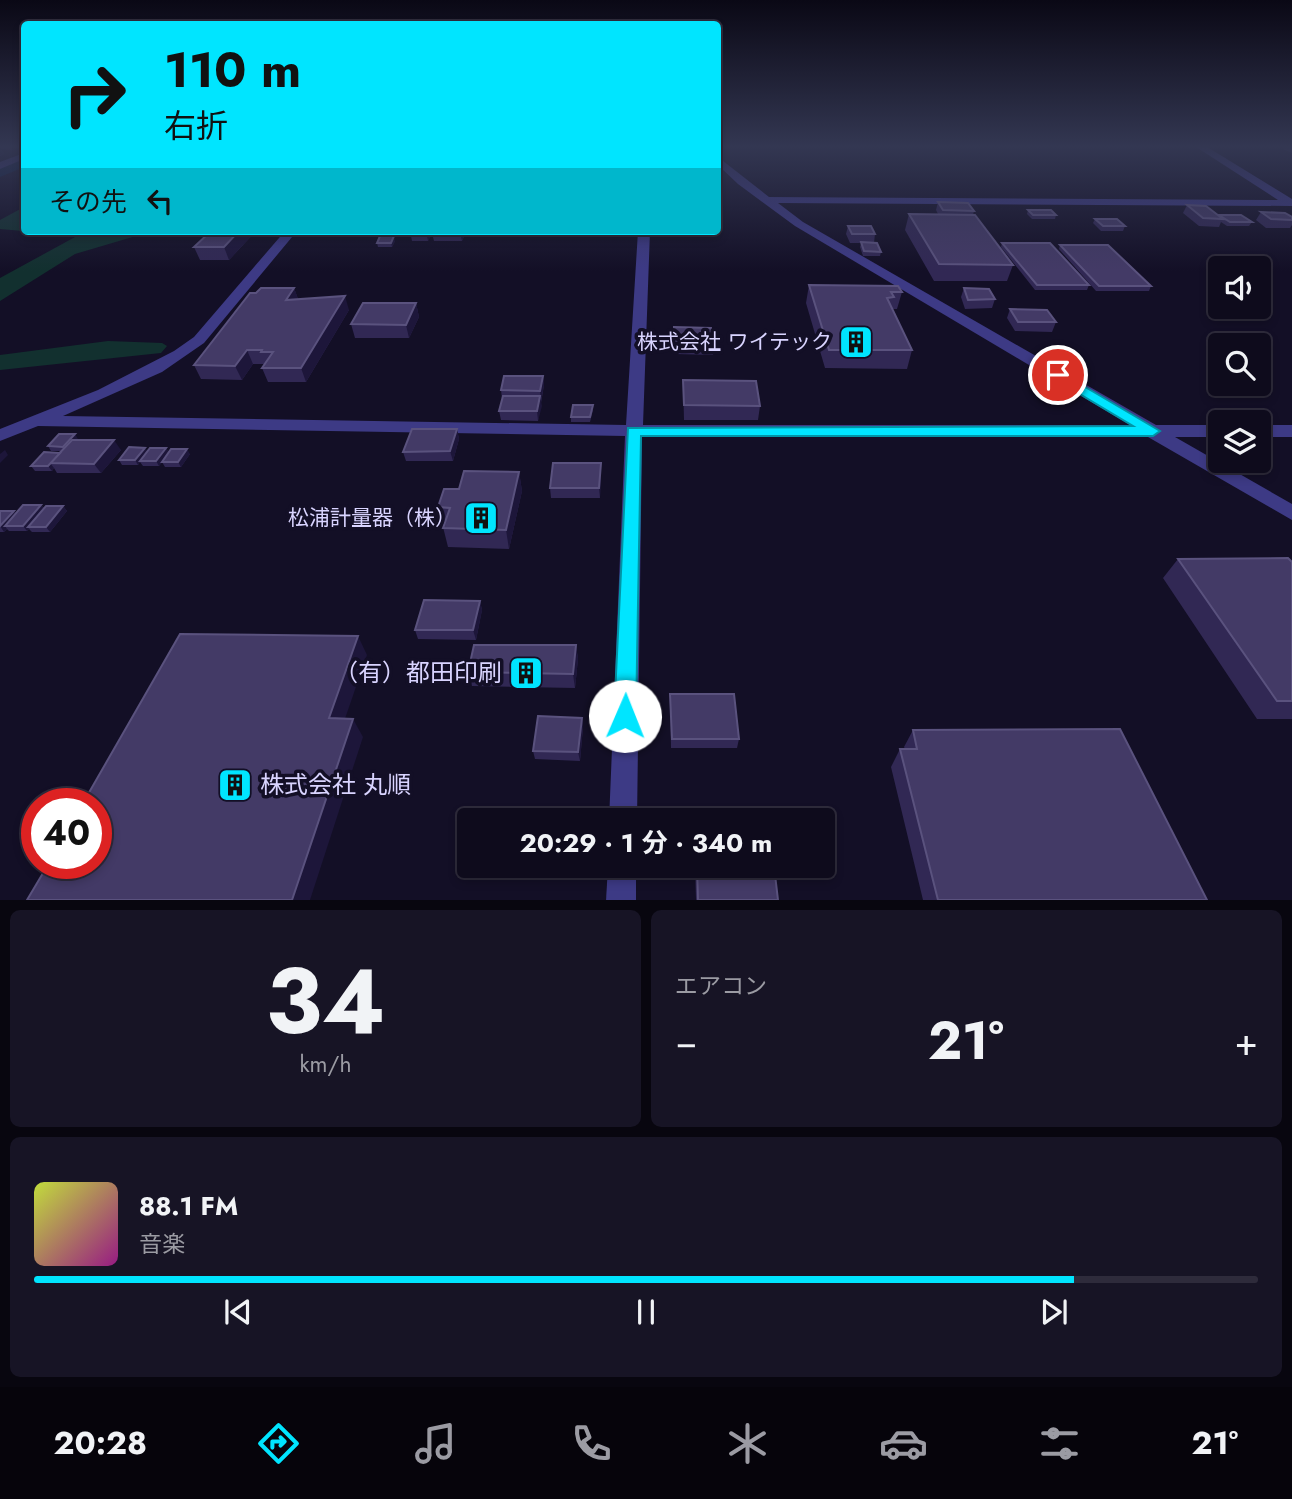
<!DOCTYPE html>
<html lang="ja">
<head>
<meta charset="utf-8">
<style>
	:root { --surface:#0e0b1c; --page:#171425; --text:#f1f3f6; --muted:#9b9ba3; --line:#2e2b3b; --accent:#00e5ff }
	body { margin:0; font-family:Jost,"Noto Sans JP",sans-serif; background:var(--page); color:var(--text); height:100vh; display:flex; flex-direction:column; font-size:26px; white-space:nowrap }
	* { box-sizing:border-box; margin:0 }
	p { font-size:23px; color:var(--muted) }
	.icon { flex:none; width:38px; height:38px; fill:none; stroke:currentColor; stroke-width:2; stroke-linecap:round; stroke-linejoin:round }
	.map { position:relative; height:900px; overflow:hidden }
	.panel { display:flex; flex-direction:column; gap:10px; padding:10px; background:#08060f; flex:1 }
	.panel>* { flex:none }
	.guide { position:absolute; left:21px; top:21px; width:700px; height:214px; border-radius:7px; box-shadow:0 4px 10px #0003,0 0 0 2px var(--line); background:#00e5ff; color:#111; overflow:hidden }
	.controls { position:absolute; left:1208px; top:256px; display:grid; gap:14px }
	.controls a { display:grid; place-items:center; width:63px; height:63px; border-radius:7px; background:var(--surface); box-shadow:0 4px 10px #0003,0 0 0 2px var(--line); font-size:35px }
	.speed { position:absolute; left:21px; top:788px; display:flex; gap:14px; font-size:35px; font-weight:700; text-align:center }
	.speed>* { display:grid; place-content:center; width:91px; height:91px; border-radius:50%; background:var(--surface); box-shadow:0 4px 10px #0003,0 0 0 2px var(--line); line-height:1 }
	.speed .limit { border:10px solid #d22; background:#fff; color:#111 }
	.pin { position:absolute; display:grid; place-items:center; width:60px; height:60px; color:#fff; margin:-30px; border:4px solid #fff; border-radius:50%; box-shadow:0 2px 7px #0007 }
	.me { position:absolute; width:77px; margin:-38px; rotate:1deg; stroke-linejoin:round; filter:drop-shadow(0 0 5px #0008) }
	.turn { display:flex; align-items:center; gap:24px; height:147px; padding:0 28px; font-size:32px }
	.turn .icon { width:91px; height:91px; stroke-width:2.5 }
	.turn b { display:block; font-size:49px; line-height:60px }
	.then { display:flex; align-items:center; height:66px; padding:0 28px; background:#0003; gap:14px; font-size:26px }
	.big { font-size:52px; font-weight:700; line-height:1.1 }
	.panel .tile { flex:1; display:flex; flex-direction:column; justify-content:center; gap:10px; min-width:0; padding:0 24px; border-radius:10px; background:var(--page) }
	.panel .dial { align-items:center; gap:0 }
	.dial b { font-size:91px; line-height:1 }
	.song { display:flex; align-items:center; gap:21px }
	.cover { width:84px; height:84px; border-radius:10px; background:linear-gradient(135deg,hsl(70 70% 55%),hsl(310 70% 35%)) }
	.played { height:7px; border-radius:4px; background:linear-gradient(90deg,var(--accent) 85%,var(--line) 85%) }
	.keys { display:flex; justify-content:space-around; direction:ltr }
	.heat { display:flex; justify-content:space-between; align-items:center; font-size:38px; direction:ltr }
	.panel .tiles { flex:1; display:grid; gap:10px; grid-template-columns:1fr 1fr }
	.tile:last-child { grid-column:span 2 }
	.trip { position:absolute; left:457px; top:808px; width:378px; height:70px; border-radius:7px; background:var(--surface); box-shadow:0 4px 10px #0003,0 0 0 2px var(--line); font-weight:700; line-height:70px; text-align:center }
	.dock { display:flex; height:112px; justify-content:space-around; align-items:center; background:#06040b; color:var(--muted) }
	.dock .icon { width:49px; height:49px }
	.dock .active { color:var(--accent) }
	.dock b { font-size:32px; color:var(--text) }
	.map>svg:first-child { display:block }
	.green { fill:#12302f }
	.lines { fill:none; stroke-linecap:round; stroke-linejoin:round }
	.river { fill:#0a1f44; fill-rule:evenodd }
	.minor { fill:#3d3a85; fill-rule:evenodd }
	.wall { fill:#312854 }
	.shaded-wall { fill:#1d163a }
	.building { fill:#433a66; stroke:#5a527e; stroke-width:2 }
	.route { fill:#00e5ff; stroke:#0095a6; stroke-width:2 }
	.labels { text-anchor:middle; stroke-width:7; stroke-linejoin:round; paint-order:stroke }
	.poi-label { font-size:21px; fill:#d9d4ff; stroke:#130f26; text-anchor:end }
	.near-poi-label { font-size:24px; fill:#d9d4ff; stroke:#130f26; text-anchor:end }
</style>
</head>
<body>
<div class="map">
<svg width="1292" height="901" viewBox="0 0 1292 901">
	<rect width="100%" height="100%" fill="#130f26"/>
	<!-- green -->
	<g class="green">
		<path d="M24,207V231H75L67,235L0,229V220Z"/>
		<path d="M86,231H142L136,236L75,254L0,301V278Z"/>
		<path d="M108,341L162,343L167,346L161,353L0,370V355Z"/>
	</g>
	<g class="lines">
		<!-- river -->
		<path class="river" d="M24,155V167L0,177V164Z"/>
		<!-- minor -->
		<g class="minor">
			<path d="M1193,145H1204L1292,199V206L778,203L803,222L1156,425H1220V437H1175L1292,504V520L1148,437H642L637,821H609L625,436L38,426L0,441V429L98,390L174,351L194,337L285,231H297L204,343L162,372L63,416L626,425L638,231H650L643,425H1130L795,226L738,184L718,165V157L769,197L1278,200Z"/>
			<path d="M24,153V159L0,169V162Z"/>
			<rect x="1258" y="425" width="34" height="12"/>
			<path d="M608,866H636V901H606Z"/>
		</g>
	</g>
	<!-- wall -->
	<g class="wall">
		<path d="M0,145H24L13,150L1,149L4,154L0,156Z"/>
		<path d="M1286,145H1292V153L1283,149Z"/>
		<path d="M938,202L974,211L973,215L1013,265L1007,281H934L905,230L909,214H938L936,210Z"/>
		<path d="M1187,205L1219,215L1252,222L1249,226H1227L1221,222L1219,227L1199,226L1183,213Z"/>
		<path d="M1028,210L1056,215L1055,219H1032L1027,214Z"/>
		<path d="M1261,212L1292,217V225L1290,228H1266L1256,220Z"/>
		<path d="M1095,219L1125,226L1123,231H1101L1093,223Z"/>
		<path d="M848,226L875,234L874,243L881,252L880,256H863L860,247L861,243H850L846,234Z"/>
		<path d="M211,231H256L229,260H200L194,247Z"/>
		<path d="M373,231H404L402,234H374Z"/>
		<path d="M466,232L462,241H434L432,233L428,241H412L411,236L432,233Z"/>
		<path d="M395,241L392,247H378L377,243Z"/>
		<path d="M1002,243L1089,285L1087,290H1035L1001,247Z"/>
		<path d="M1060,245L1151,286L1149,291H1096L1059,249Z"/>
		<path d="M809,285L902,292L897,309H892L912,350L907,369L825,368L806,303Z"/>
		<path d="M294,288L298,299L349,310L306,382H268L262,368L265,364H253L242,380L201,379L194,365L256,293Z"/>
		<path d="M964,288L995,299L992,308L965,309L961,297Z"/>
		<path d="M416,303L419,317L409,338H355L351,324Z"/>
		<path d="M1010,309L1056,322L1052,332L1015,331L1007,318Z"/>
		<path d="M674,327L714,346L713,355L675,354Z"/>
		<path d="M543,376L544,385L538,421L501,420L499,411L502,399L501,390Z"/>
		<path d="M683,380L760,406L758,420H684Z"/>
		<path d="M593,410L590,422H571V417Z"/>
		<path d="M457,429L459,439L453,461H406L403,452Z"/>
		<path d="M78,439V440L121,450L101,473H57L54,468L52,471H35L31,466L61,451H51L48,446Z"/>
		<path d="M166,448L169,453L190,454L181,467H165L162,462L159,466H143L140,462L138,465H122L119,460L147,451Z"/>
		<path d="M601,463L600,498H551L550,488Z"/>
		<path d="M519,472L522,491L509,549L448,547L438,507L459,489Z"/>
		<path d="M41,505L44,508L63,506L67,511L50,532H32L29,529L27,531H9L7,529L4,532H0V511H14L16,514Z"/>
		<path d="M1178,559L1292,562V719H1257L1163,578Z"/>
		<path d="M480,601L482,610L476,640L418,639L415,630Z"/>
		<path d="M576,645L578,659L575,688L472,686L468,672Z"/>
		<path d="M670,694L739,739L737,748H671Z"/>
		<path d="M582,718L583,727L580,761L535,759L533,751Z"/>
		<path d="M913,730L1207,900H923L891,767L900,749H905L904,747Z"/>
		<path d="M695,866H774L778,900H696Z"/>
	</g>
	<!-- shaded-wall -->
	<g class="shaded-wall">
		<path d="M10,145H24L13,150Z"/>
		<path d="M0,147L4,154L0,156Z"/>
		<path d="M239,231H256L229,260L224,247Z"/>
		<path d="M430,231H432V233L428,241L427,236Z"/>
		<path d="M461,231H465L466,232L462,241L460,233Z"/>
		<path d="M394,236L395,241L392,247L391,243Z"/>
		<path d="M294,288L299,301L286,300Z"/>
		<path d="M345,296L349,310L306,382L301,368Z"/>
		<path d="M416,303L419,317L409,338L406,325Z"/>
		<path d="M247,350L253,364L242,380L235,366Z"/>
		<path d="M543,376L544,385L541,400L540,391Z"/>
		<path d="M540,396L542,406L538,421L537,411Z"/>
		<path d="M457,429L459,439L453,461L450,451Z"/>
		<path d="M75,434L78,439L67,451L63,447Z"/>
		<path d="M114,440L121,450L101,473L94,464Z"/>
		<path d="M145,448L148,452L140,461V462L138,465L135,460Z"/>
		<path d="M166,448L169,453L159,466L156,461Z"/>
		<path d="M187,449L190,454L181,467L178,462Z"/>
		<path d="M5,450L8,455L0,463V454Z"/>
		<path d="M50,463L54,468L52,471L48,466Z"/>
		<path d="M601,463V473L600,498L599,488Z"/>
		<path d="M519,472L522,491L509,549L506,530Z"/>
		<path d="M41,505L45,510L28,527L29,529L27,531L23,526Z"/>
		<path d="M63,506L67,511L50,532L46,527Z"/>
		<path d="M14,511L18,516L5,526L7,529L4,532L0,526Z"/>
		<path d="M480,601L482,610L476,640L473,630Z"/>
		<path d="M358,636L367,655L339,736L329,718Z"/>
		<path d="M576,645L578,659L575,688L573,674Z"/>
		<path d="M582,718L583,727L580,761L578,752Z"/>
		<path d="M353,719L363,737L310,900H292Z"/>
	</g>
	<!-- building -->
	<g class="building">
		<path d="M938,202L968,203L974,211L943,210Z"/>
		<path d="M1187,205L1206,206L1223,219L1203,218Z"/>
		<path d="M1028,210H1051L1056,215H1033Z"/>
		<path d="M1261,212L1285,213L1292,217V220L1271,219Z"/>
		<path d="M909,214L975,215L1013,265L939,264Z"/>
		<path d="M1219,215H1241L1252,222H1230Z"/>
		<path d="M1095,219H1117L1125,226H1103Z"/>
		<path d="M848,226H871L875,234H852Z"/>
		<path d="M211,231H239L224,247H194Z"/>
		<path d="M414,231H430L427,236H411Z"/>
		<path d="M433,231H461L460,233H432Z"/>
		<path d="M380,236H394L391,243H377Z"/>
		<path d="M861,242L877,243L881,252L864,251Z"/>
		<path d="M1002,243H1050L1089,285H1037Z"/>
		<path d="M1060,245H1108L1151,286H1099Z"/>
		<path d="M809,285L898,286L902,292H891L894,297L887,298L912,350H829Z"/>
		<path d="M261,288H294L286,300L345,296L301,368H262L273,352H261L262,350H247L235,366L194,365L250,293H256Z"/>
		<path d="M964,288L989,289L995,299L968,300Z"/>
		<path d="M363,303H416L406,325L351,324Z"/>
		<path d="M1010,309L1047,310L1056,322H1018Z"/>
		<path d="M674,327L711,328L714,346L675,345Z"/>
		<path d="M504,376H543L540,391L501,390Z"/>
		<path d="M683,380L756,381L760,406L684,405Z"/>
		<path d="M503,396H540L537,411H499Z"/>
		<path d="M573,405H593L590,417H571Z"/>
		<path d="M412,429H457L450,451L403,452Z"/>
		<path d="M59,434H75L63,447L48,446Z"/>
		<path d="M72,440H114L94,464L50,463Z"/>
		<path d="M129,447L145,448L135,460H119Z"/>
		<path d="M150,448H166L156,461H140Z"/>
		<path d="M171,449H187L178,462H162Z"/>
		<path d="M44,452L60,453L48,466H31Z"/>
		<path d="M553,463H601L599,488H550Z"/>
		<path d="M464,471L519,472L506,530L443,528L450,508L438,507L444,489H459Z"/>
		<path d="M23,505H41L23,526H5Z"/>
		<path d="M46,506H63L46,527H28Z"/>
		<path d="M0,511H14L0,526Z"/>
		<path d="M1288,558L1292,562V701H1277L1178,559Z"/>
		<path d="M424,600L480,601L473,630H415Z"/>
		<path d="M180,634L358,636L329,718L353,719L292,900H27L49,863H96V803H83Z"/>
		<path d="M474,645H576L573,674L468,672Z"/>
		<path d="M670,694H734L739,739H672Z"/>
		<path d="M538,716L582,718L578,752L533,751Z"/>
		<path d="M1120,729L1207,900H938L900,749H917L913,730Z"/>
		<path d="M697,866H774L778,900H698Z"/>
	</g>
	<!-- sky -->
	<linearGradient id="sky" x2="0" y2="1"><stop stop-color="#0a0815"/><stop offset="0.54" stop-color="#333752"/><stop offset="1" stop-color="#333752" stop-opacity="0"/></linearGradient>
	<rect width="1292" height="271" fill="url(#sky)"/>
	<!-- route -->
	<path class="route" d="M1058,371L1160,431L1153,436H641L636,716L633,724L625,727L617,724L614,716L628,428L1133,426L1053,378L1051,375Z"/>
	<!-- icons -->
	<defs>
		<g id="building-square" transform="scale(1.75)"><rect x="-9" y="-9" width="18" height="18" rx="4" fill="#00e5ff" stroke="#130f26"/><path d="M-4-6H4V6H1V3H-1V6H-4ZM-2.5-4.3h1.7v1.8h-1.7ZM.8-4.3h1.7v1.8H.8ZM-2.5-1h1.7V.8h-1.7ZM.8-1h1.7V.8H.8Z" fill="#111"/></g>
	</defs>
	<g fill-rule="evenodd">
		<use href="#building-square" x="856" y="342"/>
		<use href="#building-square" x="481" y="518"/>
		<use href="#building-square" x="526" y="673"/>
		<use href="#building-square" x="235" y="785"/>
	</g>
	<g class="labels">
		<!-- poi labels -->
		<g class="poi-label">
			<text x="832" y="349">株式会社 ワイテック</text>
			<text x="456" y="525">松浦計量器（株）</text>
		</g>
		<!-- near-poi labels -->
		<g class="near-poi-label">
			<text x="502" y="681">（有）都田印刷</text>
			<text x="260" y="793" text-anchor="start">株式会社 丸順</text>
		</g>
	</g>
</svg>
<div class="controls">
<a><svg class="icon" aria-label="sound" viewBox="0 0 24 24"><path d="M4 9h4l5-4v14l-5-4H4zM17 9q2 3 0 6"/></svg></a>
<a><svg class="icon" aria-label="search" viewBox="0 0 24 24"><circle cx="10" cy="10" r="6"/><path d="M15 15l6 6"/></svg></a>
<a><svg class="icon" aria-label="layers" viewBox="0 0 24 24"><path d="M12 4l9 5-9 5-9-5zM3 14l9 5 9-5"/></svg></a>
</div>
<div class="speed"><div class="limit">40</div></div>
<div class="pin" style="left:1058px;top:375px;background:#d93025"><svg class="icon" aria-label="arrive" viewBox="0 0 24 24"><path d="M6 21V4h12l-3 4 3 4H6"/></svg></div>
<svg class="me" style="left:625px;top:716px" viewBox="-20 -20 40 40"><circle r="19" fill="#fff"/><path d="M0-13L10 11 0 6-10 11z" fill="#00e5ff"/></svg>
<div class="trip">20:29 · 1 分 · 340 m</div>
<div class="guide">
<div class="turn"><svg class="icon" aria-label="right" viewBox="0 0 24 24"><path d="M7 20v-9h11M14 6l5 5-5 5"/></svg><div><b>110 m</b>右折</div></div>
<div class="then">その先<svg class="icon" aria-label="left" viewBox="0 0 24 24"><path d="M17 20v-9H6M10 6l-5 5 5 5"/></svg></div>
</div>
</div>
<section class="panel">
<div class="tiles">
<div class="tile dial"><b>34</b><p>km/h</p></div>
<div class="tile"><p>エアコン</p>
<div class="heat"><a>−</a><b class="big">21°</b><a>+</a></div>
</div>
<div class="tile">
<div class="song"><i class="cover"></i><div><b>88.1 FM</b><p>音楽</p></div></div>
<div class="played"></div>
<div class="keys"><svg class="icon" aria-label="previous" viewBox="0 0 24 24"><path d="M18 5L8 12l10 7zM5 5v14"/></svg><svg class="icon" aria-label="pause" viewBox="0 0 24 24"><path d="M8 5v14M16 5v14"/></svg><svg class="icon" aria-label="next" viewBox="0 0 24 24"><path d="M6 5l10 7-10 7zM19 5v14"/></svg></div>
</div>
</div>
</section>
<nav class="dock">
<b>20:28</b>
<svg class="icon active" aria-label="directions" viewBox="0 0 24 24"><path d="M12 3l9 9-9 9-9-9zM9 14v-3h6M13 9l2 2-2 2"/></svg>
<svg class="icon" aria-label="music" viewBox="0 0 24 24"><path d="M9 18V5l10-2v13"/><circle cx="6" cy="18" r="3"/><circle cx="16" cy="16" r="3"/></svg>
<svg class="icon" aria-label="phone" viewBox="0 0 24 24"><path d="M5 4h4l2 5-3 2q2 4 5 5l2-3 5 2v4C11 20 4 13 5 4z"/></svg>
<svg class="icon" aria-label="climate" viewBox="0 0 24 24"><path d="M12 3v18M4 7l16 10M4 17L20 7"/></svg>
<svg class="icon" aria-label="car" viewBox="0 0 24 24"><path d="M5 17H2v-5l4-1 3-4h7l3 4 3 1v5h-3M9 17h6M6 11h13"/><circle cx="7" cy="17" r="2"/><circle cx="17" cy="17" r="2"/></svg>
<svg class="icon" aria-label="filters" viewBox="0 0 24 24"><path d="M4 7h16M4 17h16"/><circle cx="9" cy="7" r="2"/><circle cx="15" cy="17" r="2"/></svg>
<b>21°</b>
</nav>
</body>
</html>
